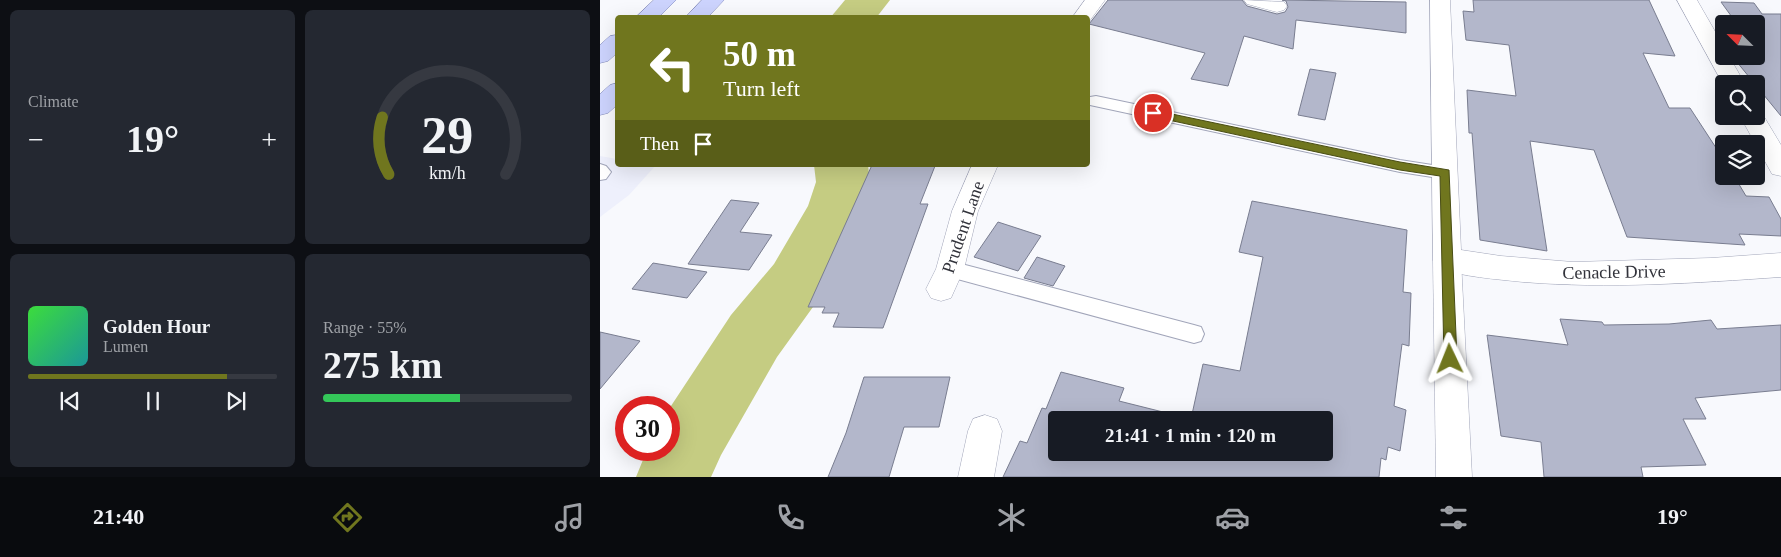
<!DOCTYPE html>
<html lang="en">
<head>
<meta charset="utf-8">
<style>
	:root { --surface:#171b24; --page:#242831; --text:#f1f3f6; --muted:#9ea1a6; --line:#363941; --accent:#70761e }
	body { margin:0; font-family:"Times New Roman",serif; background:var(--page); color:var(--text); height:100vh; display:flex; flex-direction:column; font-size:19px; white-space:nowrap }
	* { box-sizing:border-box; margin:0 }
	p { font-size:16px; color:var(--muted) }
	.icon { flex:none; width:28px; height:28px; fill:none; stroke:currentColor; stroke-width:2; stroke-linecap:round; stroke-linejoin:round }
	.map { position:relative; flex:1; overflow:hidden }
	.drawer { display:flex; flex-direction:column; gap:10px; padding:10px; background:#0d0f14; width:600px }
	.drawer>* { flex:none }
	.banner { position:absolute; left:15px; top:15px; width:475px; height:152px; border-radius:5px; box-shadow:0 5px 20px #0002; background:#70761e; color:#fff; overflow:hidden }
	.needle { width:32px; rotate:294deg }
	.fabs { position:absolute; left:1115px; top:15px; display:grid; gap:10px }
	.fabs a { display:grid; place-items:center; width:50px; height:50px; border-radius:5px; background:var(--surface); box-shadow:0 5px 20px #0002; font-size:25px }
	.speed { position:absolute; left:15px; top:396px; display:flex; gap:10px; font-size:25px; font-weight:700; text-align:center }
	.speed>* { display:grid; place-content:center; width:65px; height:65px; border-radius:50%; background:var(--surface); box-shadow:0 5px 20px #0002; line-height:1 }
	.speed .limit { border:8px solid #d22; background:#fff; color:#111 }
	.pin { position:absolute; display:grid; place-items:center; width:42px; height:42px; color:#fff; margin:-21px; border:2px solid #fff; border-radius:50%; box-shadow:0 1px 5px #0007 }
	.me { position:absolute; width:55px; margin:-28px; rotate:358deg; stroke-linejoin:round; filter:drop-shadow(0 0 4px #0008) }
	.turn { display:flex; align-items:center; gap:18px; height:105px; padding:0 25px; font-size:22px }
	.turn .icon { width:65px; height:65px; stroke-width:2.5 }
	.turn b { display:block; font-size:35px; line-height:42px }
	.then { display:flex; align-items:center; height:48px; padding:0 25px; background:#0003; gap:10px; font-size:19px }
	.big { font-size:38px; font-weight:700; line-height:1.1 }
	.drawer .widget { flex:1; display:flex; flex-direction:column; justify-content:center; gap:8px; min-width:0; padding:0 18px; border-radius:8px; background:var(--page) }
	.drawer .dial { align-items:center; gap:0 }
	.dial svg { height:130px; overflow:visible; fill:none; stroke:var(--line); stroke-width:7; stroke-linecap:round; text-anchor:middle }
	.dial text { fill:var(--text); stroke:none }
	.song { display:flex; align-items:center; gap:15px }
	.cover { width:60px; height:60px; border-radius:8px; background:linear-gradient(135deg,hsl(120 70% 55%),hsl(180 70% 35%)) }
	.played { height:5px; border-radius:2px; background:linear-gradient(90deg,var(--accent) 80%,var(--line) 80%) }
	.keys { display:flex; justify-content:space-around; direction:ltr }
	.heat { display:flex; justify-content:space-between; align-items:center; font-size:28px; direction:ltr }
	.charge { height:8px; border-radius:4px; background:linear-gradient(90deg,#34c759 55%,var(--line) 0) }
	.drawer .tiles { flex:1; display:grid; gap:10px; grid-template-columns:repeat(2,1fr) }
	.trip { position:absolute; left:448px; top:411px; width:285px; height:50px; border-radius:5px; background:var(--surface); box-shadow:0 5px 20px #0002; font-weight:700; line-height:50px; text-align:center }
	.tabs { display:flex; height:80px; justify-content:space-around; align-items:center; background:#090b0e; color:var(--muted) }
	.tabs .icon { width:35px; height:35px }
	.tabs .selected { color:var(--accent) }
	.tabs b { font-size:22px; color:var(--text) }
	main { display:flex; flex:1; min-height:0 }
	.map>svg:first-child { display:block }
	.built { fill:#eef0fc }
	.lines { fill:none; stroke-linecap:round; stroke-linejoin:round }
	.river { fill:#c5cc82; fill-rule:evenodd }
	.building { fill:#b3b7cb; stroke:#797d90; fill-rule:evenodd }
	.service-casing { stroke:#a1a5b9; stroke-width:2 }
	.minor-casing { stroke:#a1a5b9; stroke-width:1 }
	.tertiary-casing { stroke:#a1a5b9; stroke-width:1 }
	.primary-casing { stroke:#8088b8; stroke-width:1 }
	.service { fill:#fff; fill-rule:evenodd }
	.minor { fill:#fff; fill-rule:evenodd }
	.tertiary { fill:#fff; fill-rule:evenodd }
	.primary { fill:#ccd3fd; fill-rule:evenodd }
	.route { fill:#70761e; stroke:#494d14 }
	.labels { text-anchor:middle; stroke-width:5; stroke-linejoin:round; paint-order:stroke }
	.street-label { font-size:18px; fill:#32333b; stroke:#fff }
</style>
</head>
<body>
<main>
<section class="drawer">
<div class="tiles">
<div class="widget"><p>Climate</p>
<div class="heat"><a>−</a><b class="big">19°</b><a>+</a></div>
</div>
<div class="widget dial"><svg viewBox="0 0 100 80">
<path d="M14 69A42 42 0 1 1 86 69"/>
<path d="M14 69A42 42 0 0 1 10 34" stroke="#70761e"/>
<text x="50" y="56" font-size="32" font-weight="700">29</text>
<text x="50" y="72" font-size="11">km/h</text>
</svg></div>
<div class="widget">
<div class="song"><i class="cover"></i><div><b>Golden Hour</b><p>Lumen</p></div></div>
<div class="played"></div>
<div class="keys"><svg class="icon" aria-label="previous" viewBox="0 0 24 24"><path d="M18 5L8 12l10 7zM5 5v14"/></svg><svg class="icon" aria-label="pause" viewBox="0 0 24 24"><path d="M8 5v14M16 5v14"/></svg><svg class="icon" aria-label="next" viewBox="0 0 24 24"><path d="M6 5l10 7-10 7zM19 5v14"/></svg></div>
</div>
<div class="widget"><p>Range · 55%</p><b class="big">275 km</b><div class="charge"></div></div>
</div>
</section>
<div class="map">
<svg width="1181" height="477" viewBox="0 0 1181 477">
	<rect width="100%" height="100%" fill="#f8f9fd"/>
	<!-- built -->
	<path class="built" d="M0,156L17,159L18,165H56L29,195L0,217Z"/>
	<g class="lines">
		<!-- river -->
		<g class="river">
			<path d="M245,0H290L276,18H230Z"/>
			<path d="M214,165H268L270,182L263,209L218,300L177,357L121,455L111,477H36L47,450H69V409L131,315L174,264L208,206L216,182Z"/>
		</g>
	</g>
	<!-- building -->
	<g class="building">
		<path d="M508,0H642L647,6L677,14L685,12L688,7L686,1L682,0L806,2V33L696,20L693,49L644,36L628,86L591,79L605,53L489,24Z"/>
		<path d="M873,0H1049L1075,56L1043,53L1069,108H1090L1124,160V176H1134L1146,196L1169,197L1181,219V236L1139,234L1145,245L1027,237L994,150L930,141L947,251L880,240L872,133H869L867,90L916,96L909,45L866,40L863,11L874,12Z"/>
		<path d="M1121,2L1154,3L1162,14H1181V116L1132,56H1160L1156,50V24H1137Z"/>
		<path d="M710,69L736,73L725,120L698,115Z"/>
		<path d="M272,165L335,166L320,204H328L283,328L233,327L239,313H222L225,307H208Z"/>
		<path d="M131,200L159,203L140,232L172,235L149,270L88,264Z"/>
		<path d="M652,201L807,230L803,292L811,293L809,346L802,344L794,406L806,410L800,451L788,447L786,460L781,458L779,477H403L420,441L427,443L442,408L446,409L461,372L524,388L519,401L591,419L603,364L640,371L663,257L639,252ZM456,420H724V452H456Z"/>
		<path d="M398,222L441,236L418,271L374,257Z"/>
		<path d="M437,257L465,266L453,286L424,278Z"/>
		<path d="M53,263L107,272L87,298L32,289Z"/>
		<path d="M960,319L1002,322L1004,325L1069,324L1111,320L1117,329L1181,325V390L1095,398L1106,419H1083L1106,465L1041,467L1043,477H944L941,442L901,436L887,335L968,345Z"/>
		<path d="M0,332L40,341L0,389Z"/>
		<path d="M264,377H350L339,427H304L289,477H228L246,433Z"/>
	</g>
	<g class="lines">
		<!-- service casing -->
		<g class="service-casing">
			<g id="service">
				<path d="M496,96L800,160L845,167L851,168L854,173L851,178L845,179L800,172L490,105L488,101L490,97Z"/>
				<path d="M0,164L6,166L11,172L6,179L0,180Z"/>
				<path d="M350,261L594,325L601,327L604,334L601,341L594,343L350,277L343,275L340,269L343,263Z"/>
			</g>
		</g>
		<!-- minor casing -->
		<g class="minor-casing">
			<g id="minor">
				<path d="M485,0H505L488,23V18H472Z"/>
				<path d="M644,0L684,2L687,6L684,10L677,12L647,4Z"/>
				<path d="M1077,0H1097L1124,47V56H1129L1145,84H1124V86Z"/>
				<path d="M1156,109L1160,110L1181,145V176L1172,174L1140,116H1156Z"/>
				<path d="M372,165H398L378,211L364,269L351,298L341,301L331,298L326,289L336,269L352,211Z"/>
				<path d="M847,248L857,252L861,260L872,477H836L833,260L837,252Z"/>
				<path d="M385,415L397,419L402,431L394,477H358L368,431L373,419Z"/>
			</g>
		</g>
		<!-- tertiary casing -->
		<g class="tertiary-casing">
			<path id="tertiary" d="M830,0H850L861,250L901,256L973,262L1111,258L1181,253V277C1095,283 1009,289 923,282C895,279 864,277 837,268L833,260Z"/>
		</g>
		<!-- primary casing -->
		<g class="primary-casing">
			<g id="primary">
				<path d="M54,0H76L58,18H35Z"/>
				<path d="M102,0H124L107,18H85Z"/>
				<path d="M18,35V52L8,61L0,63V45L10,36Z"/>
				<path d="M18,83V104L8,113L0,115V94L10,85Z"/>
			</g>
		</g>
		<!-- service -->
		<use href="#service" class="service"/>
		<!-- minor -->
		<use href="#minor" class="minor"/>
		<!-- tertiary -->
		<use href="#tertiary" class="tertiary"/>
		<!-- primary -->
		<use href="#primary" class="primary"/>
	</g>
	<!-- route -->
	<path class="route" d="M553,110L800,162L849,170L857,359L855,363L850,365L846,363L844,359L840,176L800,170L550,116L548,113Z"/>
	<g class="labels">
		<!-- street labels -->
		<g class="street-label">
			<text transform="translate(363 227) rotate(-71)" y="6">Prudent Lane</text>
			<text transform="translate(1014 272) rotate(-1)" y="6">Cenacle Drive</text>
		</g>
	</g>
</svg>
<div class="fabs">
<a><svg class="needle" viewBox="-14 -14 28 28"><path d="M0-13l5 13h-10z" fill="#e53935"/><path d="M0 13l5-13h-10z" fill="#9ea1a6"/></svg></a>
<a><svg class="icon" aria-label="search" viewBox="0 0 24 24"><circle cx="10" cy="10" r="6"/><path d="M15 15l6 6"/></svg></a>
<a><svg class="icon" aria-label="layers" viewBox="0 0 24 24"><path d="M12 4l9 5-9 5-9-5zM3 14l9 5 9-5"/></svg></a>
</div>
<div class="speed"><div class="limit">30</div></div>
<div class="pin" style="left:553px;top:113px;background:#d93025"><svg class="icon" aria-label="arrive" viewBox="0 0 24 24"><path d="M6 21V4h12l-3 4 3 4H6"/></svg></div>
<svg class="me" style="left:850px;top:359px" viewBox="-20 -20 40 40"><path d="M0-17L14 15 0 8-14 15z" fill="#70761e" stroke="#fff" stroke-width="4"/></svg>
<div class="trip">21:41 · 1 min · 120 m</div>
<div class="banner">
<div class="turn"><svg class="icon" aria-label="left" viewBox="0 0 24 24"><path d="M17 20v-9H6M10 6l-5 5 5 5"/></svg><div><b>50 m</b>Turn left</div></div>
<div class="then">Then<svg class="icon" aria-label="arrive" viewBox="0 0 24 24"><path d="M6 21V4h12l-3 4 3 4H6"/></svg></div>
</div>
</div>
</main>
<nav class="tabs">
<b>21:40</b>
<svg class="icon selected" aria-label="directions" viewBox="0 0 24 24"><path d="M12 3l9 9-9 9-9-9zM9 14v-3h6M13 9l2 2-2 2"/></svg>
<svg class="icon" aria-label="music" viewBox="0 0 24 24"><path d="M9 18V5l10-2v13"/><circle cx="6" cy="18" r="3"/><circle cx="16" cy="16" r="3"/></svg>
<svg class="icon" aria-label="phone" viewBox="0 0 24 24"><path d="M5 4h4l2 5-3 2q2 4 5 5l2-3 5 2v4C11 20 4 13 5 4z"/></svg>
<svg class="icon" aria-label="climate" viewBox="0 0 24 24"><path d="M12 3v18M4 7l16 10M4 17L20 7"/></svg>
<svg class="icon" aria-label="car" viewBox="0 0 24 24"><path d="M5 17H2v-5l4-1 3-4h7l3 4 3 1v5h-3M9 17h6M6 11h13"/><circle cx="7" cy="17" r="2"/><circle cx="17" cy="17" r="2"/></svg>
<svg class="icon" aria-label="filters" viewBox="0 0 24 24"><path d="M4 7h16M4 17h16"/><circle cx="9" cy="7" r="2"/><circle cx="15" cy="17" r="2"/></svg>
<b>19°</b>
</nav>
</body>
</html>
